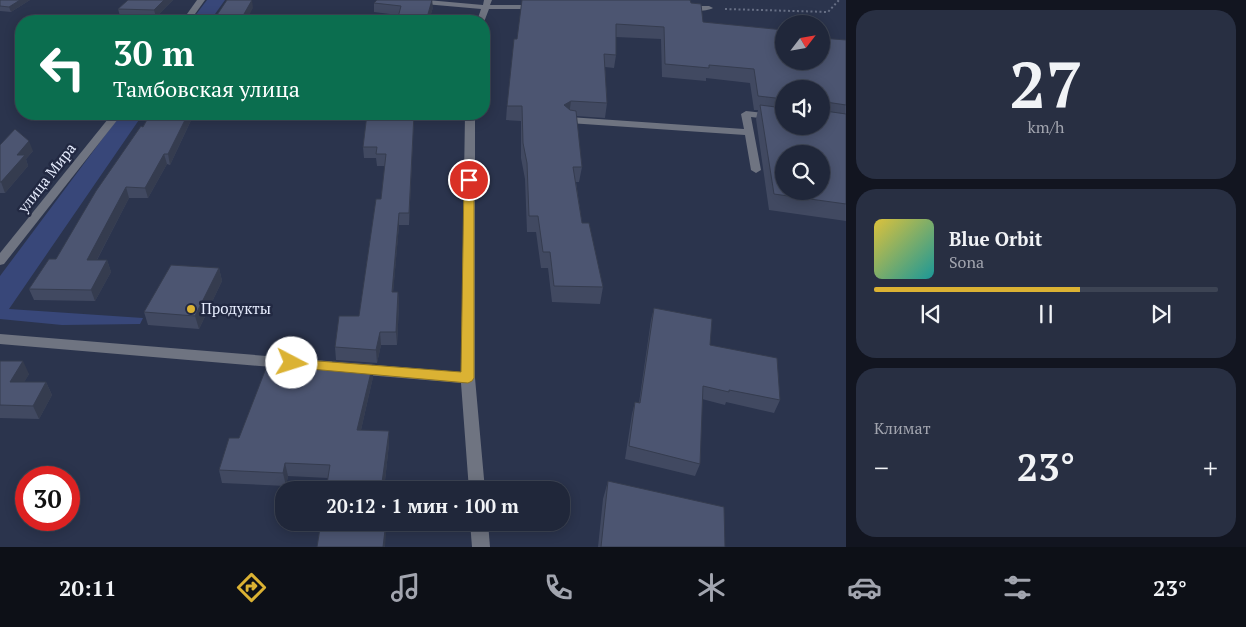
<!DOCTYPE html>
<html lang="ru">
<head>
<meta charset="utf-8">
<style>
	:root { --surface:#20273a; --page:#282f42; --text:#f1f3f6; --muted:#a2a5af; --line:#3d4454; --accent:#dbb233 }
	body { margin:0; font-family:"PT Serif",serif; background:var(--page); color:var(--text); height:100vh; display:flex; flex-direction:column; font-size:19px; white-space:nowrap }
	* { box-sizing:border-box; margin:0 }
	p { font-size:16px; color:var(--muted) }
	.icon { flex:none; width:28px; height:28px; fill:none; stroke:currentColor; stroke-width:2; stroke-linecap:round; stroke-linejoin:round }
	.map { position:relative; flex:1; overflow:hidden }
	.side { display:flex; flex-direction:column; gap:10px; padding:10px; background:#121520; width:400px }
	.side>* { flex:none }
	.hud { position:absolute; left:15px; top:15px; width:475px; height:105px; border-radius:20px; box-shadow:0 2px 12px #0003,0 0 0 1px var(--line); background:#0b6e4f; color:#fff; overflow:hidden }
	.needle { width:32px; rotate:59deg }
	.controls { position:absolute; left:775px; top:15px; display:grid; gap:10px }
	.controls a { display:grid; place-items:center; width:55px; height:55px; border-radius:50%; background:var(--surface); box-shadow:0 2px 12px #0003,0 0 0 1px var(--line); font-size:25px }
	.speed { position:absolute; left:15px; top:466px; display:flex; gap:10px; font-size:25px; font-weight:700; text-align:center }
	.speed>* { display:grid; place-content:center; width:65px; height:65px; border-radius:50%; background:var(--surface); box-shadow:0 2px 12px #0003,0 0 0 1px var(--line); line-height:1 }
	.speed .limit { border:8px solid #d22; background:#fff; color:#111 }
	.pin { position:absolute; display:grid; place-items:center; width:42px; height:42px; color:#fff; margin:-21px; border:2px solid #fff; border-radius:50%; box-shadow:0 1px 5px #0007 }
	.me { position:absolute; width:55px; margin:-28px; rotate:95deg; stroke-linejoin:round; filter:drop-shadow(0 0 4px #0008) }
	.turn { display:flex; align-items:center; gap:18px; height:105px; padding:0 15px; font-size:22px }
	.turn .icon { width:65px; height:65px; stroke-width:2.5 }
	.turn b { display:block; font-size:35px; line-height:42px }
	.big { font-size:38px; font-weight:800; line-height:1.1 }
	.side .widget { flex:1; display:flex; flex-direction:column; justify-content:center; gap:8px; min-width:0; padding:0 18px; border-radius:20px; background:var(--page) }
	.side .dial { align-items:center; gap:0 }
	.dial b { font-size:65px; line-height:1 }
	.song { display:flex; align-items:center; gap:15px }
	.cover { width:60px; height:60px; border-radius:8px; background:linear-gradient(135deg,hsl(50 70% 55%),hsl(180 70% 35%)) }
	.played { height:5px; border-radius:2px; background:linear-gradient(90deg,var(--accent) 60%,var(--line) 60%) }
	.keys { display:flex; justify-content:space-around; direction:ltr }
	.heat { display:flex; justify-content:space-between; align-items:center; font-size:28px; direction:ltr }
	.trip { position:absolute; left:275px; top:481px; width:295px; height:50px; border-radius:20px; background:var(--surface); box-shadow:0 2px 12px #0003,0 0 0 1px var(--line); font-weight:800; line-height:50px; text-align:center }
	.tab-bar { display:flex; height:80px; justify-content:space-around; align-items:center; background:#0d1017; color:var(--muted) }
	.tab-bar .icon { width:35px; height:35px }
	.tab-bar .current { color:var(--accent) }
	.tab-bar b { font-size:22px; color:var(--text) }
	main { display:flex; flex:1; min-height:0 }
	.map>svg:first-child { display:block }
	.green { fill:#384779 }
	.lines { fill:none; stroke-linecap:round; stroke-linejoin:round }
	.path { stroke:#676f85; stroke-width:2; stroke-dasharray:2 2.5; stroke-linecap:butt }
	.minor { fill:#6f7481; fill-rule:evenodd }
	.wall { fill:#414961; fill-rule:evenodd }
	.shaded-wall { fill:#353c4f }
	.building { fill:#4c5571; stroke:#353c4f; fill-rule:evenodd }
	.route { fill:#dbb233; stroke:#8e7421 }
	.poi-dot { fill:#dbb233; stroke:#222942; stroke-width:2 }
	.labels { text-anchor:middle; stroke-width:5; stroke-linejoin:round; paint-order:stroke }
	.street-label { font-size:15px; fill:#e7edfe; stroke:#222942 }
	.poi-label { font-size:15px; fill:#e7edfe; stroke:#222942; text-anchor:start }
</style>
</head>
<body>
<main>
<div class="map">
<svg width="846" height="547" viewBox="0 0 846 547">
	<rect width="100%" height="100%" fill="#2b344d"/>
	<!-- green -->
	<g class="green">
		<path d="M207,0H225L210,21H191Z"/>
		<path d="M121,114H143L9,309L143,318L140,324L62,325L0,319V276Z"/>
	</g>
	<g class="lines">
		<!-- path -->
		<path class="path" d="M725,9L828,12L839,0"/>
		<!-- minor -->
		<g class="minor">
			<path d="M197,0H205L190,21H182Z"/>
			<path d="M398,0H427L483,5L484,0H492L490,5H539L543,7L539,9H489L484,22L477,21L481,9L402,2Z"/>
			<path d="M681,6H709L713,8C706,12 687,12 680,8Z"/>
			<path d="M746,111L784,115V121L751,117L761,170L756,173L751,170L745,135L569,123L564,120L569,117L744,129L741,114Z"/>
			<path d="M112,114H122L4,264L0,265V253Z"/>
			<path d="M465,114H475V378L485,490H469L461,383L0,344V334L461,372Z"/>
			<path d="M470,522H488L490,547H472Z"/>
		</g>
	</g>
	<!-- wall -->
	<g class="wall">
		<path d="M0,0H30L11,12L0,11Z"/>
		<path d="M128,0H173L156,17L120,16L118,9Z"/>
		<path d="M374,3L433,7L429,21H397L398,15L374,12Z"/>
		<path d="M691,3L703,22L784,61L846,40V221L769,210L756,119L758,110H754L750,83L706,78V81L662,77L661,39L616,37V55L614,68L605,67L607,103L605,118L576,116L582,167L579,182H576L582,223L603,287L600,304L552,302L548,268H541L536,232H527L525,179L521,158V121L506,120L507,106L517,39ZM784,89L821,126H784Z"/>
		<path d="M150,114H194L170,165L167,164L148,198H129L97,260H107L111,272L95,301L34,300L29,289L56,259L143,127Z"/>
		<path d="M414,114L409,225H399L393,292H398L399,305L397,345H381L377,363L336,360L335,347L359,316L381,199L385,166H377L376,158H364L363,147Z"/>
		<path d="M0,145L33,151L26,159L28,166L5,193H0Z"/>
		<path d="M219,268L222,281L199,329L148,325L144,312Z"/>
		<path d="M654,308L710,345L780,400L774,413L726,402L725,405L702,399L700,464L695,476L625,459L632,414L635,402L639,403L651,320Z"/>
		<path d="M0,361L29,374L24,382H46L52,395L39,419L0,418Z"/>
		<path d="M373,364V377L361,430L389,431V444L384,490H326L328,478L288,476L286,486L222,483L219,470L239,438Z"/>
		<path d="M608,481L725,547H598L603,499Z"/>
	</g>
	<!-- shaded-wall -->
	<g class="shaded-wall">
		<path d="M20,0H30L11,12L9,7Z"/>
		<path d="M164,0H173L156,17L154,10Z"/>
		<path d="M252,0L253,8L246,21H240Z"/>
		<path d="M432,0L433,7L429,21H426Z"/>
		<path d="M571,101L569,115L564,105Z"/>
		<path d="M188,114H194L170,165L168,154Z"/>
		<path d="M414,114L409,225V213Z"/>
		<path d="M29,141L33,151L26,159L28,166L5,193L1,182L17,155Z"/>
		<path d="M164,154L167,164L148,198L145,188Z"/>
		<path d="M126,187L129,198L91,271L87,260Z"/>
		<path d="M399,213V225L392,305V292Z"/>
		<path d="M107,260L111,272L95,301L91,290Z"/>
		<path d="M219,268L222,281L199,329L195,316Z"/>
		<path d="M398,292L399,305L397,345L396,332Z"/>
		<path d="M380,332L381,345L377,363L376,350Z"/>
		<path d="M23,361L29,374L17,395L10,382Z"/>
		<path d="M373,364V377L358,443L357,430Z"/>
		<path d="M46,382L52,395L39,419L33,406Z"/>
		<path d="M389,431V444L384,490H381Z"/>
		<path d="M285,463L288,476L286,486L283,473Z"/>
		<path d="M386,522H387L385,547H383Z"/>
	</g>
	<!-- building -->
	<g class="building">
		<path d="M0,0H20L9,7L0,6Z"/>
		<path d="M128,0H164L154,10L118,9Z"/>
		<path d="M227,0H252L240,21H213Z"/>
		<path d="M377,0H432L426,21H397L401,6L374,3Z"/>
		<path d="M522,0H690L691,3L701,4L703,22L784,30V61H821V38L846,40V105L826,102L825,111L846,114V204L774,194L760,105L784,108V126H821V89H784V99L758,96L754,69L709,65V68L665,64L664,27L616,24V55L604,54L607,103L571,101L564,105L570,110L576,111L582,167H573L582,223H589L603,287L554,286L550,252H543L538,216H529L527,163L523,143L522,106H507L514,39H517ZM784,154H821V191H784Z"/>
		<path d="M150,114H188L168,154H164L145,188L126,187L87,260H107L91,290L29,289L49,259H56L96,191L141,126L143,127Z"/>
		<path d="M367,114H414L409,213H399L392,292H398L396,332H380L376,350L335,347L339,316H359L376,199H381L386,154H376L377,147H363Z"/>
		<path d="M15,129L29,141L17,155H25L1,182H0V145Z"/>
		<path d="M171,265L219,268L195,316L144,312Z"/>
		<path d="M654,308L712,319L710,345L777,358L780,400L729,390V392L703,386L700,464L629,446L635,402L640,403Z"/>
		<path d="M0,361H23L10,382H46L33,406L0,405Z"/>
		<path d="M333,361L373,364L357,430L389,431L381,490H326L330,465L285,463L283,473L219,470L229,438H239L268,363L332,368Z"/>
		<path d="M608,481L724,507L725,547H601Z"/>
		<path d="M321,522H386L383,547H317Z"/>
	</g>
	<!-- route -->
	<path class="route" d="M469,177L474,180V378L472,381L468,383L288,367L286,363L292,359L461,372L464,180Z"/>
	<!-- markers -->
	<circle class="poi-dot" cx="191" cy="309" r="5"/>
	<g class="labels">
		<!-- street labels -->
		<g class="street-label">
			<text transform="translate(47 178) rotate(-52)" y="5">улица Мира</text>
		</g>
		<!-- poi labels -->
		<g class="poi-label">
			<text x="201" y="314">Продукты</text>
		</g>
	</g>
</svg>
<div class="controls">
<a><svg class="needle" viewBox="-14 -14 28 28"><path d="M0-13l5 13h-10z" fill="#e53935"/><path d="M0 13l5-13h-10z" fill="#a2a5af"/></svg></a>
<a><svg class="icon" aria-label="sound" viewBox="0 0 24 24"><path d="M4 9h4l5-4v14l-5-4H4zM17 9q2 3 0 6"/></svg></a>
<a><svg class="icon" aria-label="search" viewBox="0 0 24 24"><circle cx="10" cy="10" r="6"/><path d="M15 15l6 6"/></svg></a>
</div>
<div class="speed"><div class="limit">30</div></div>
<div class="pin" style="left:469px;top:180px;background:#d93025"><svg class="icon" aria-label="arrive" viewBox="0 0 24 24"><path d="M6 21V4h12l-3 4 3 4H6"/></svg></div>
<svg class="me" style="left:292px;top:363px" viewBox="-20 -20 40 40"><circle r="19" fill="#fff"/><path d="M0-13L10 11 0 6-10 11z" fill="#dbb233"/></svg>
<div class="trip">20:12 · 1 мин · 100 m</div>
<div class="hud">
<div class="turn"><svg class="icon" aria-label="left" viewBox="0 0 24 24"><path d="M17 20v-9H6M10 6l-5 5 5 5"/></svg><div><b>30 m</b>Тамбовская улица</div></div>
</div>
</div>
<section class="side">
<div class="widget dial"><b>27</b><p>km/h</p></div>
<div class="widget">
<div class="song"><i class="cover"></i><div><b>Blue Orbit</b><p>Sona</p></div></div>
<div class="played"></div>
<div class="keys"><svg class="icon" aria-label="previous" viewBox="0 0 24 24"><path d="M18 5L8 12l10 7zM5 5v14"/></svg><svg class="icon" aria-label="pause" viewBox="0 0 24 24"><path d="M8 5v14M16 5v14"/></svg><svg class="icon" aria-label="next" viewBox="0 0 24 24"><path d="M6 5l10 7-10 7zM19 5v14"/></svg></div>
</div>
<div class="widget"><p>Климат</p>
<div class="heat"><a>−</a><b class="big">23°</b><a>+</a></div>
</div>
</section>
</main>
<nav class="tab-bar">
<b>20:11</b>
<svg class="icon current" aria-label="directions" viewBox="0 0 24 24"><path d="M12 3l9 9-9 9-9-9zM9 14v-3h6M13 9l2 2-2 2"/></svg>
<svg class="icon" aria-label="music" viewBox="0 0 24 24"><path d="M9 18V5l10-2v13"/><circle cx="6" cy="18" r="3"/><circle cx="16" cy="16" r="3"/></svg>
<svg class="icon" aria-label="phone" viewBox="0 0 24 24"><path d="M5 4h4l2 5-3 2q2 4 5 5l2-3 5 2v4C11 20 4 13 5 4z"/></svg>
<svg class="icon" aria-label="climate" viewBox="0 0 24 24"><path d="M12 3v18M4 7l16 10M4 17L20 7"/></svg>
<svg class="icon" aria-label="car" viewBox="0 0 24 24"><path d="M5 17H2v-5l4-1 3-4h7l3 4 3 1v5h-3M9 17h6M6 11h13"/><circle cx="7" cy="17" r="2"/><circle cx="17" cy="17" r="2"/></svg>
<svg class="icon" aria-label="filters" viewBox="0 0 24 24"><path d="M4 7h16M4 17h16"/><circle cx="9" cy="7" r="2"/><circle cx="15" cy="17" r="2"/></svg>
<b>23°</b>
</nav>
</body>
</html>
